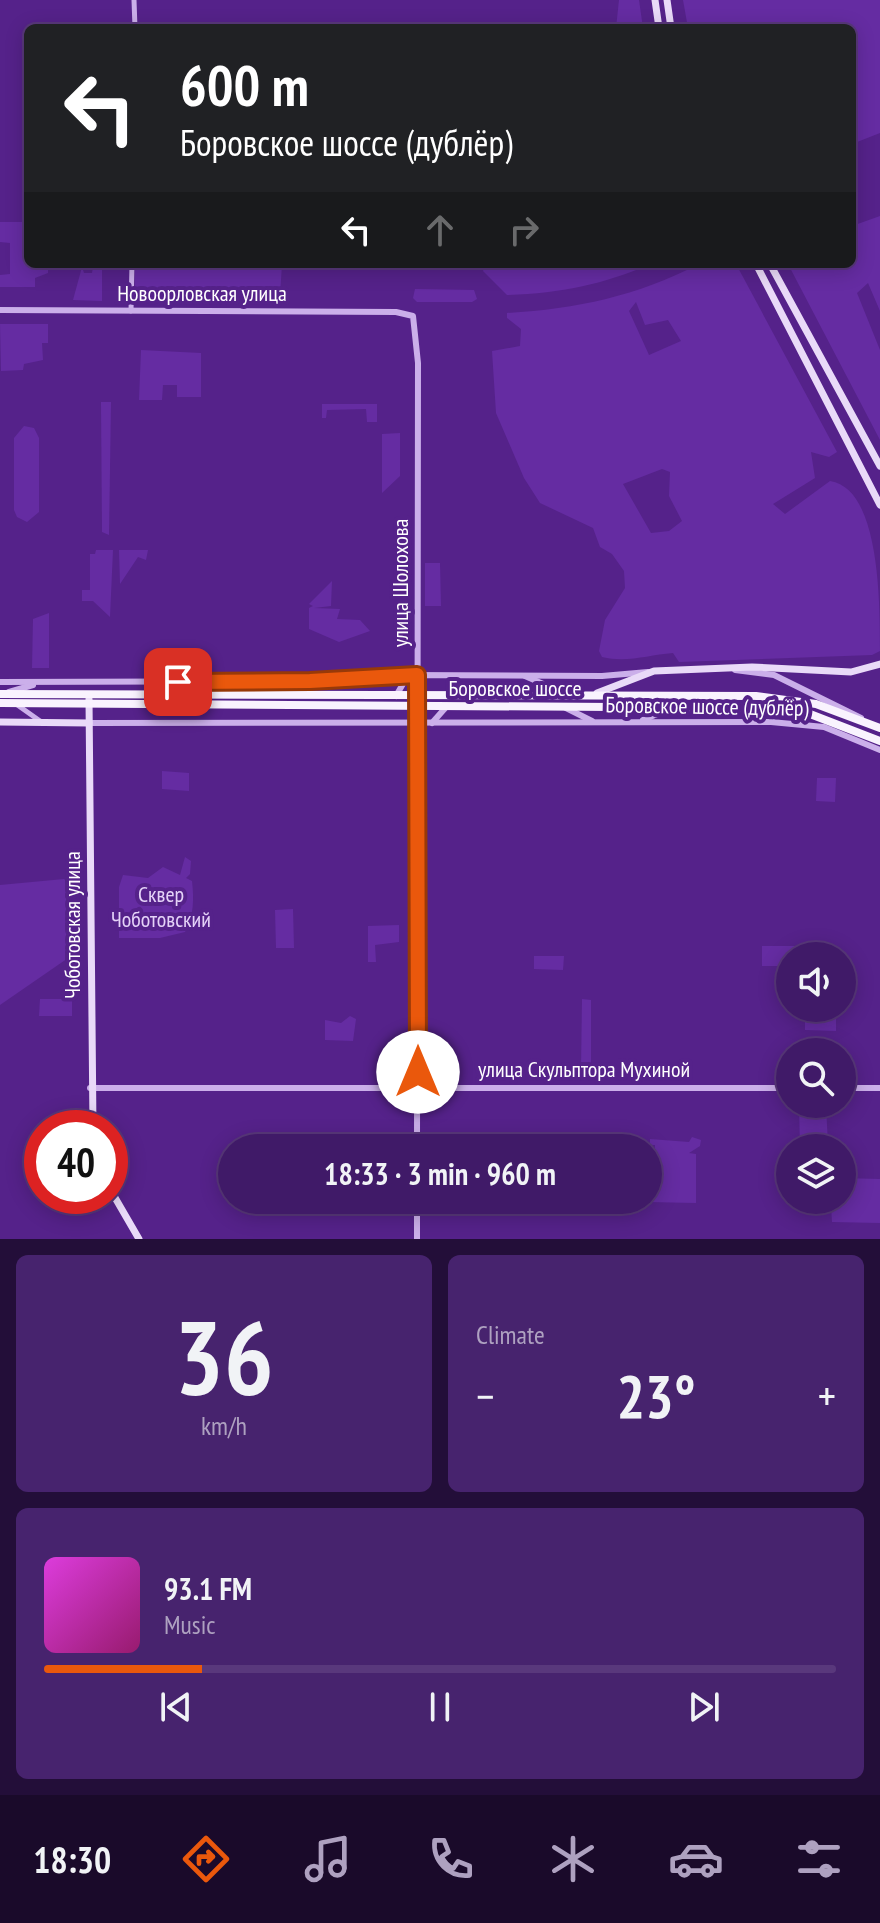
<!DOCTYPE html>
<html lang="en">
<head>
<meta charset="utf-8">
<style>
	:root { --surface:#401a68; --page:#47236e; --text:#f1f3f6; --muted:#aea1c0; --line:#59387c; --accent:#ea580c }
	body { margin:0; font-family:"PT Sans Narrow",sans-serif; background:var(--page); color:var(--text); height:100vh; display:flex; flex-direction:column; font-size:30px; white-space:nowrap }
	* { box-sizing:border-box; margin:0 }
	p { font-size:26px; color:var(--muted) }
	.icon { flex:none; width:44px; height:44px; fill:none; stroke:currentColor; stroke-width:2; stroke-linecap:round; stroke-linejoin:round }
	.map { position:relative; height:1239px; overflow:hidden }
	.details { display:flex; flex-direction:column; gap:16px; padding:16px; background:#230e39; flex:1 }
	.details>* { flex:none }
	.banner { position:absolute; left:24px; top:24px; width:832px; height:244px; border-radius:12px; box-shadow:0 4px 20px #0003,0 0 0 2px var(--line); background:#202124; color:#fff; overflow:hidden }
	.fabs { position:absolute; left:776px; top:942px; display:grid; gap:16px }
	.fabs a { display:grid; place-items:center; width:80px; height:80px; border-radius:50%; background:var(--surface); box-shadow:0 4px 20px #0003,0 0 0 2px var(--line); font-size:40px }
	.speed { position:absolute; left:24px; top:1110px; display:flex; gap:16px; font-size:40px; font-weight:700; text-align:center }
	.speed>* { display:grid; place-content:center; width:104px; height:104px; border-radius:50%; background:var(--surface); box-shadow:0 4px 20px #0003,0 0 0 2px var(--line); line-height:1 }
	.speed .limit { border:12px solid #d22; background:#fff; color:#111 }
	.pin { position:absolute; display:grid; place-items:center; width:68px; height:68px; color:#fff; margin:-34px; border-radius:16px; box-shadow:0 4px 12px #0006 }
	.me { position:absolute; width:88px; margin:-44px; rotate:0deg; stroke-linejoin:round; filter:drop-shadow(0 0 6px #0008) }
	.turn { display:flex; align-items:center; gap:28px; height:168px; padding:0 24px; font-size:36px }
	.turn .icon { width:104px; height:104px; stroke-width:2.5 }
	.turn b { display:block; font-size:56px; line-height:68px }
	.lanes { display:flex; align-items:center; height:76px; padding:0 24px; background:#0003; justify-content:center; gap:40px; direction:ltr }
	.lanes .off { opacity:.35 }
	.big { font-size:60px; font-weight:700; line-height:1.1 }
	.details .widget { flex:1; display:flex; flex-direction:column; justify-content:center; gap:12px; min-width:0; padding:0 28px; border-radius:12px; background:var(--page) }
	.details .dial { align-items:center; gap:0 }
	.dial b { font-size:104px; line-height:1 }
	.song { display:flex; align-items:center; gap:24px }
	.cover { width:96px; height:96px; border-radius:12px; background:linear-gradient(135deg,hsl(300 70% 55%),hsl(320 70% 35%)) }
	.played { height:8px; border-radius:4px; background:linear-gradient(90deg,var(--accent) 20%,var(--line) 20%) }
	.keys { display:flex; justify-content:space-around; direction:ltr }
	.heat { display:flex; justify-content:space-between; align-items:center; font-size:44px; direction:ltr }
	.details .tiles { flex:1; display:grid; gap:16px; grid-template-columns:1fr 1fr }
	.widget:last-child { grid-column:span 2 }
	.trip { position:absolute; left:218px; top:1134px; width:444px; height:80px; border-radius:40px; background:var(--surface); box-shadow:0 4px 20px #0003,0 0 0 2px var(--line); font-weight:700; line-height:80px; text-align:center }
	.tabs { display:flex; height:128px; justify-content:space-around; align-items:center; background:#1a0a2a; color:var(--muted) }
	.tabs .icon { width:56px; height:56px }
	.tabs .current { color:var(--accent) }
	.tabs b { font-size:36px; color:var(--text) }
	.map>svg:first-child { display:block }
	.green { fill:#652ca2; fill-rule:evenodd }
	.lines { fill:none; stroke-linecap:round; stroke-linejoin:round }
	.minor { stroke:#cbafea; stroke-width:5 }
	.tertiary { stroke:#cbafea; stroke-width:6 }
	.secondary { stroke:#e9daf8; stroke-width:7 }
	.primary { stroke:#f9f3fe; stroke-width:8 }
	.route-casing { stroke:#983908; stroke-width:20 }
	.route { stroke:#ea580c; stroke-width:14 }
	.labels { text-anchor:middle; stroke-width:8; stroke-linejoin:round; paint-order:stroke }
	.street-label { font-size:22px; fill:#fff; stroke:#55228a }
	.park-label { font-size:22px; fill:#e5d3f8; stroke:#55228a }
</style>
</head>
<body>
<div class="map">
<svg width="880" height="1239" viewBox="0 0 880 1239">
	<rect width="100%" height="100%" fill="#55228a"/>
	<!-- green -->
	<g class="green">
		<path d="M619,0H639L643,28H616Z"/>
		<path d="M683,0H880V133L852,144V28H688Z"/>
		<path d="M880,216V311L868,283L857,293L880,350V440L788,264H852V226Z"/>
		<path d="M0,222H28V264H48V273L35,278V287H0V275L10,274V243L0,242Z"/>
		<path d="M135,264H282L280,296H141L135,288Z"/>
		<path d="M486,264H651C601,285 562,293 507,295L483,271Z"/>
		<path d="M699,264H736L837,452L829,457L811,452L815,478L773,504L785,514L830,481C880,488 880,603 880,651L872,655L679,662L673,653C648,655 627,663 602,657L599,651L605,620L625,588L624,571L612,554L600,547L593,528L540,503L524,478L496,413L492,351L520,346L521,329L507,318V313C576,309 637,296 699,264ZM636,302L645,325L668,320L681,341L649,355L629,311ZM662,469L670,472L669,496L682,521L669,531L651,533L623,484Z"/>
		<path d="M102,266V301L73,300L82,267L84,273H92L93,267Z"/>
		<path d="M415,289L474,290L477,299L472,302H417L413,298Z"/>
		<path d="M0,324H48V343H42L43,360L24,364L23,370L1,371Z"/>
		<path d="M141,350L201,353V397H177V385H163L162,400H139Z"/>
		<path d="M101,402H111L109,535L102,532Z"/>
		<path d="M322,404H377V422H367L366,409L327,410L326,418H322Z"/>
		<path d="M24,426L34,428L39,438V512L27,522L17,517L14,510V438Z"/>
		<path d="M400,433V476L382,493V434Z"/>
		<path d="M96,550H113L110,617L93,601H82V590H90V554H95Z"/>
		<path d="M119,550H148L146,560L138,557L120,584Z"/>
		<path d="M425,563H440L441,606H425Z"/>
		<path d="M332,581L331,606L314,608L340,609L337,619L360,620L370,631L339,642L309,629V608L313,606L309,604Z"/>
		<path d="M49,613V668H32L33,619Z"/>
		<path d="M162,771L189,773V791L162,789Z"/>
		<path d="M817,778H836L835,802L816,801Z"/>
		<path d="M185,857L191,861L190,874L186,878L192,881C194,899 194,916 185,932L160,938H119V887L123,875L148,878L163,867L180,875Z"/>
		<path d="M64,879L75,890L76,945L71,956L0,1005V885Z"/>
		<path d="M293,909L294,948H276L275,910Z"/>
		<path d="M399,925V942L375,945L376,962H368V926Z"/>
		<path d="M762,946H801V956H790V966H762Z"/>
		<path d="M534,956H564L563,970L534,969Z"/>
		<path d="M40,999H72V1016H39Z"/>
		<path d="M582,999L591,1000V1071L581,1070Z"/>
		<path d="M805,1008H836V1031L805,1030Z"/>
		<path d="M350,1016L356,1019L353,1041L325,1040V1020L341,1023Z"/>
		<path d="M826,1105L828,1145L800,1148L799,1106Z"/>
		<path d="M692,1137L701,1140L700,1146L689,1153L696,1154V1203L648,1202V1191L653,1190L655,1145H650V1139L689,1142Z"/>
		<path d="M842,1178L880,1179V1223L832,1222L831,1206L825,1204L824,1200H842Z"/>
	</g>
	<g class="lines">
		<!-- minor -->
		<g class="minor">
			<path d="M134,0L135,28"/>
			<path d="M131,311L132,264"/>
			<path d="M16,704L40,721"/>
		</g>
		<!-- tertiary -->
		<g class="tertiary">
			<path d="M0,310L396,312L413,316L418,363L417,1148"/>
			<path d="M735,670L774,675L861,718"/>
			<path d="M525,676L566,694"/>
			<path d="M0,682L310,681L408,675L602,676L648,672"/>
			<path d="M9,692L33,685"/>
			<path d="M396,696L408,675"/>
			<path d="M566,708L592,721"/>
			<path d="M643,720L669,709"/>
			<path d="M89,723L771,722L824,727L880,750"/>
			<path d="M432,723L447,706"/>
			<path d="M90,1088H790"/>
			<path d="M842,1088H880"/>
			<path d="M417,1200V1239"/>
		</g>
		<!-- secondary -->
		<g class="secondary">
			<path d="M655,0L659,28"/>
			<path d="M667,0L671,28"/>
			<path d="M756,264L880,505"/>
			<path d="M770,264L880,466"/>
			<path d="M597,693L654,671L752,667L851,672L880,664"/>
			<path d="M89,699L93,1128"/>
			<path d="M0,722L89,723"/>
			<path d="M110,1189L139,1239"/>
		</g>
		<!-- primary -->
		<g class="primary">
			<path d="M0,694L756,696L816,704L880,728"/>
			<path d="M0,703L753,708L810,714L880,741"/>
		</g>
	</g>
	<g class="lines">
		<!-- route casing -->
		<g class="route-casing">
			<path id="route" d="M178,682L310,681L417,675L418,1072"/>
		</g>
		<!-- route -->
		<use href="#route" class="route"/>
	</g>
	<g class="labels">
		<!-- street labels -->
		<g class="street-label">
			<text x="202" y="301">Новоорловская улица</text>
			<text transform="translate(400 583) rotate(-90)" y="8">улица Шолохова</text>
			<text x="515" y="696">Боровское шоссе</text>
			<text transform="translate(707 706) rotate(1)" y="8">Боровское шоссе (дублёр)</text>
			<text transform="translate(72 925) rotate(-90)" y="8">Чоботовская улица</text>
			<text x="584" y="1077">улица Скульптора Мухиной</text>
		</g>
		<!-- park labels -->
		<g class="park-label">
			<text x="161" y="902">Сквер<tspan x="161" dy="25">Чоботовский</tspan></text>
		</g>
	</g>
</svg>
<div class="fabs">
<a><svg class="icon" aria-label="sound" viewBox="0 0 24 24"><path d="M4 9h4l5-4v14l-5-4H4zM17 9q2 3 0 6"/></svg></a>
<a><svg class="icon" aria-label="search" viewBox="0 0 24 24"><circle cx="10" cy="10" r="6"/><path d="M15 15l6 6"/></svg></a>
<a><svg class="icon" aria-label="layers" viewBox="0 0 24 24"><path d="M12 4l9 5-9 5-9-5zM3 14l9 5 9-5"/></svg></a>
</div>
<div class="speed"><div class="limit">40</div></div>
<div class="pin" style="left:178px;top:682px;background:#d93025"><svg class="icon" aria-label="arrive" viewBox="0 0 24 24"><path d="M6 21V4h12l-3 4 3 4H6"/></svg></div>
<svg class="me" style="left:418px;top:1072px" viewBox="-20 -20 40 40"><circle r="19" fill="#fff"/><path d="M0-13L10 11 0 6-10 11z" fill="#ea580c"/></svg>
<div class="trip">18:33 · 3 min · 960 m</div>
<div class="banner">
<div class="turn"><svg class="icon" aria-label="left" viewBox="0 0 24 24"><path d="M17 20v-9H6M10 6l-5 5 5 5"/></svg><div><b>600 m</b>Боровское шоссе (дублёр)</div></div>
<div class="lanes"><svg class="icon" aria-label="left" viewBox="0 0 24 24"><path d="M17 20v-9H6M10 6l-5 5 5 5"/></svg><svg class="icon off" aria-label="ahead" viewBox="0 0 24 24"><path d="M12 20V5M6 11l6-6 6 6"/></svg><svg class="icon off" aria-label="right" viewBox="0 0 24 24"><path d="M7 20v-9h11M14 6l5 5-5 5"/></svg></div>
</div>
</div>
<section class="details">
<div class="tiles">
<div class="widget dial"><b>36</b><p>km/h</p></div>
<div class="widget"><p>Climate</p>
<div class="heat"><a>−</a><b class="big">23°</b><a>+</a></div>
</div>
<div class="widget">
<div class="song"><i class="cover"></i><div><b>93.1 FM</b><p>Music</p></div></div>
<div class="played"></div>
<div class="keys"><svg class="icon" aria-label="previous" viewBox="0 0 24 24"><path d="M18 5L8 12l10 7zM5 5v14"/></svg><svg class="icon" aria-label="pause" viewBox="0 0 24 24"><path d="M8 5v14M16 5v14"/></svg><svg class="icon" aria-label="next" viewBox="0 0 24 24"><path d="M6 5l10 7-10 7zM19 5v14"/></svg></div>
</div>
</div>
</section>
<nav class="tabs">
<b>18:30</b>
<svg class="icon current" aria-label="directions" viewBox="0 0 24 24"><path d="M12 3l9 9-9 9-9-9zM9 14v-3h6M13 9l2 2-2 2"/></svg>
<svg class="icon" aria-label="music" viewBox="0 0 24 24"><path d="M9 18V5l10-2v13"/><circle cx="6" cy="18" r="3"/><circle cx="16" cy="16" r="3"/></svg>
<svg class="icon" aria-label="phone" viewBox="0 0 24 24"><path d="M5 4h4l2 5-3 2q2 4 5 5l2-3 5 2v4C11 20 4 13 5 4z"/></svg>
<svg class="icon" aria-label="climate" viewBox="0 0 24 24"><path d="M12 3v18M4 7l16 10M4 17L20 7"/></svg>
<svg class="icon" aria-label="car" viewBox="0 0 24 24"><path d="M5 17H2v-5l4-1 3-4h7l3 4 3 1v5h-3M9 17h6M6 11h13"/><circle cx="7" cy="17" r="2"/><circle cx="17" cy="17" r="2"/></svg>
<svg class="icon" aria-label="filters" viewBox="0 0 24 24"><path d="M4 7h16M4 17h16"/><circle cx="9" cy="7" r="2"/><circle cx="15" cy="17" r="2"/></svg>
</nav>
</body>
</html>
